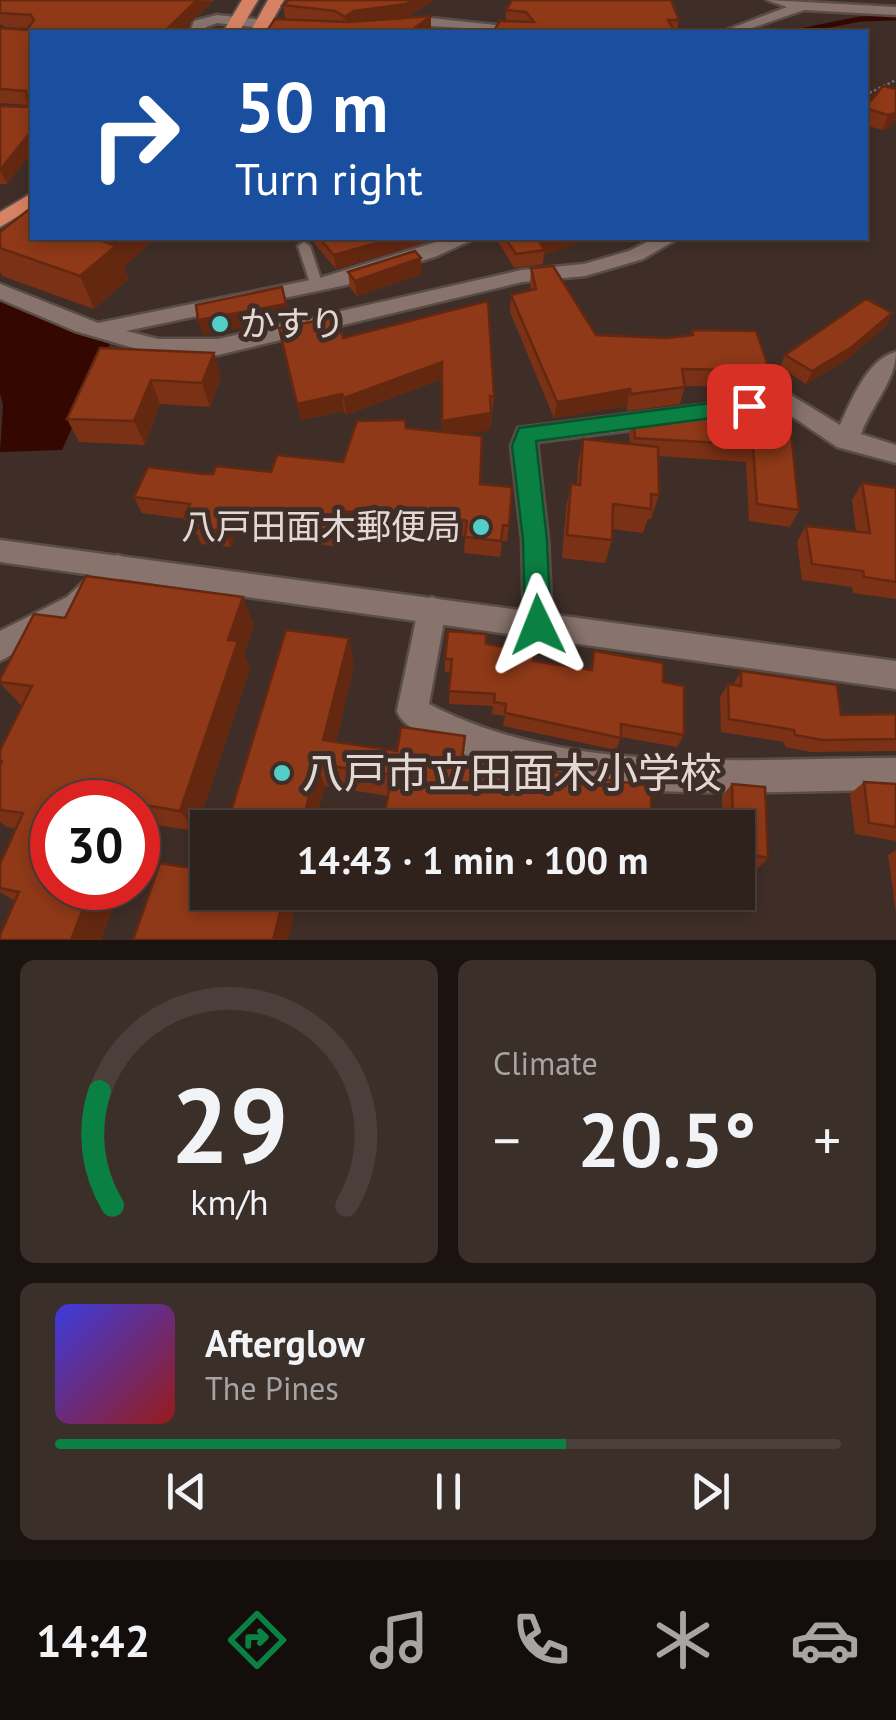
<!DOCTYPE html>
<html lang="en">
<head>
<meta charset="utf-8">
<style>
	:root { --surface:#2f221d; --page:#3b2f2a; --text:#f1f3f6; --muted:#a7a4a4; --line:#4a3f3b; --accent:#0b8043 }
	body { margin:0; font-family:"PT Sans","Noto Sans JP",sans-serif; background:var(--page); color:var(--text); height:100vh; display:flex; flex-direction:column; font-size:38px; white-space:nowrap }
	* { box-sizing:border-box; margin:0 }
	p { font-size:32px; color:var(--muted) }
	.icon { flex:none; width:55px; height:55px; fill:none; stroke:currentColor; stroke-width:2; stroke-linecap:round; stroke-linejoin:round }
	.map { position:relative; height:940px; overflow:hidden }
	.drawer { display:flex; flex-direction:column; gap:20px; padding:20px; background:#1a1310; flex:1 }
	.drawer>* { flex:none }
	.guide { position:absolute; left:30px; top:30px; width:838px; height:210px; border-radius:0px; box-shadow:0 5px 15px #0003,0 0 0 2px var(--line); background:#1a4fa0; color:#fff; overflow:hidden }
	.speed { position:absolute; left:30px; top:780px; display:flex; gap:20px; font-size:50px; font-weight:700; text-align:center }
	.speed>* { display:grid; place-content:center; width:130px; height:130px; border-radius:50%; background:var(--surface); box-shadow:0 5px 15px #0003,0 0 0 2px var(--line); line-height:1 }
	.speed .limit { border:15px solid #d22; background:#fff; color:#111 }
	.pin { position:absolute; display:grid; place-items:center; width:85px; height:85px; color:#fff; margin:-42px; border-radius:20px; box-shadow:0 5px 15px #0006 }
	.me { position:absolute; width:110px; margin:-55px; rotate:358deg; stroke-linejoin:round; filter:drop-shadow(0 0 8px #0008) }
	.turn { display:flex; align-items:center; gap:35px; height:210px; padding:0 40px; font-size:45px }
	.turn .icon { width:130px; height:130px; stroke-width:2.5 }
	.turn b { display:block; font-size:70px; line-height:85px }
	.big { font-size:75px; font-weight:800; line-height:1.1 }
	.drawer .widget { flex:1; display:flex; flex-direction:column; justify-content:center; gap:15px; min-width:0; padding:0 35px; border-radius:15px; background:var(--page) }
	.drawer .dial { align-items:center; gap:0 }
	.dial svg { height:260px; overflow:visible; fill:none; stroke:var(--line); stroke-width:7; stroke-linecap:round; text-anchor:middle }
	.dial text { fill:var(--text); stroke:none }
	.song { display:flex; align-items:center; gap:30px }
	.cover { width:120px; height:120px; border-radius:15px; background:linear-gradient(135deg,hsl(240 70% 55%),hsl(0 70% 35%)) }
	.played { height:10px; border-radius:5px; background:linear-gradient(90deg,var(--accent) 65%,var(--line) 65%) }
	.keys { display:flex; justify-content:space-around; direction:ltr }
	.heat { display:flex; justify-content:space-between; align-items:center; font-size:55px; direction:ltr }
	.drawer .tiles { flex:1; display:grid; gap:20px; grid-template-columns:1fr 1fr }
	.widget:last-child { grid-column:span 2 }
	.trip { position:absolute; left:190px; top:810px; width:565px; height:100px; border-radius:0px; background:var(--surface); box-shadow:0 5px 15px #0003,0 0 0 2px var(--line); font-weight:800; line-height:100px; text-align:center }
	.tabs { display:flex; height:160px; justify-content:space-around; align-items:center; background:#130e0c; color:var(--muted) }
	.tabs .icon { width:70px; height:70px }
	.tabs .on { color:var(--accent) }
	.tabs b { font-size:45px; color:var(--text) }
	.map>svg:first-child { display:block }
	.water { fill:#340700 }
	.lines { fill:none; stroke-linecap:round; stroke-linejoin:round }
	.stream { stroke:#340700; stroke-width:5 }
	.service-casing { stroke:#5a4c47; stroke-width:5 }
	.minor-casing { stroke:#5a4c47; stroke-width:5 }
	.tertiary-casing { stroke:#5a4c47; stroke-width:5 }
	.trunk-casing { stroke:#5a4c47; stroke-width:4 }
	.path { stroke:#7c6d67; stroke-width:2.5; stroke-dasharray:2.5 2.5; stroke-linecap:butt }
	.service { fill:#89746d; fill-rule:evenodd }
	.minor { fill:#89746d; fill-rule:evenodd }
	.tertiary { fill:#89746d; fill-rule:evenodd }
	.trunk { fill:#d68264; fill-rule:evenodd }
	.wall { fill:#7b3115 }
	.shaded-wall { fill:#642811 }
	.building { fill:#8f3918; stroke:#642811; stroke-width:2.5 }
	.route { fill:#0b8043; stroke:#07532c; stroke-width:2.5 }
	.poi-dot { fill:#54cdc7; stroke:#3f2e27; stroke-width:4 }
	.labels { text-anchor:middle; stroke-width:10; stroke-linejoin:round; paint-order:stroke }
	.poi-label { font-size:35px; fill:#e4d8d4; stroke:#3f2e27; text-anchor:start }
	.near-poi-label { font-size:42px; fill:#e4d8d4; stroke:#3f2e27; text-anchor:start }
</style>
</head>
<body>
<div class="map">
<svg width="896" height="940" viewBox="0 0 896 940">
	<rect width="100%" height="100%" fill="#3f2e27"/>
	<!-- water -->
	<path class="water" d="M0,298L110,344L62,450L0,452L3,405L0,394Z"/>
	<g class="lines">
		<!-- stream -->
		<path class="stream" d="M795,32L860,19L896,18"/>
		<!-- service casing -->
		<g class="service-casing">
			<path id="service" d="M304,242L310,246L323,286L321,289H313L311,286L298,246Z"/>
		</g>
		<!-- minor casing -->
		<g class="minor-casing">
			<g id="minor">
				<path d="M767,0L896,7V15L804,10L740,32H721L787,7Z"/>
				<path d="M217,15L336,28L343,32H301L217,23L206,27L204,32H190L194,21Z"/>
				<path d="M430,18L523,28L530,32L430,26L349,32L356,28Z"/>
				<path d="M449,238H476L437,256L346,285L126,331L158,339H218L522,270L584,264L629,251L655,238H679L643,259L585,276L522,282L218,355H158L75,331L0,299V284L98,323L320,278Z"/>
				<path d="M896,352C896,380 871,406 861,434L896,445V463L837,447L784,411L537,442L548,539L552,625L548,634L538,638L528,634L524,625L522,539L511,446L518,428L789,394L840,425C851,401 868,358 896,352Z"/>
				<path d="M118,555L128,559L132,567L87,614L0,661V631L67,597L108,559Z"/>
				<path d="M432,597L442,601L446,610L429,704C568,777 743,758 896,758V790C752,790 561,810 431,738C417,730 403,726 397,711L418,610L422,601Z"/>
			</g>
		</g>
		<!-- tertiary casing -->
		<g class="tertiary-casing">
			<path id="tertiary" d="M0,540L896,661V689L0,562Z"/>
		</g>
		<!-- trunk casing -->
		<g class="trunk-casing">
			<g id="trunk">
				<path d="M242,0H258L239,32H223Z"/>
				<path d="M268,0H284L266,32H250Z"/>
				<path d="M32,193V208L0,227V212Z"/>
			</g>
		</g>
		<!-- path -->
		<path class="path" d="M865,95L896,80"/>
		<!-- service -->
		<use href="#service" class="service"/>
		<!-- minor -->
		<use href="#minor" class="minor"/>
		<!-- tertiary -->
		<use href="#tertiary" class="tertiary"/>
		<!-- trunk -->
		<use href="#trunk" class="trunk"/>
	</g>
	<!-- wall -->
	<g class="wall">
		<path d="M0,0H213V1L181,32H32V152L7,184H0V106L29,107L28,105L0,103V28L27,30L28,28L6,27L0,24Z"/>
		<path d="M289,0H435L407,17L431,30L428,32H266L285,19L283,5Z"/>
		<path d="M506,10L679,20L677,32H493L506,21Z"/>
		<path d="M883,86L890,128L882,130L865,125V107Z"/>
		<path d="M0,232L32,238H156L124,267L128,279L94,309L2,276L0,271Z"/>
		<path d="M310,238H440L336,269Z"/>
		<path d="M496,238H590L544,255L543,264L514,268Z"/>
		<path d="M531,268L596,335L667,338L690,336L692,330L772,377L765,393L735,397L732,387L685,386L680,404L627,411V406L554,418L510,312L511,295L531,290L530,285Z"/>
		<path d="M348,272L422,274L357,296L350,288Z"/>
		<path d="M892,313L886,326L846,360L806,384L780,367L785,355Z"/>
		<path d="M343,338L494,397L490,430L464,434L480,484L509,526L507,541H502L500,557L464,553L465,537L446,532L339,527L334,546L294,542L293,537L236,531L231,547L201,544L197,534L191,533L185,519L142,513L134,497L203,474L271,472L343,462L406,428L442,432V379L346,415L344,411L301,420L282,346Z"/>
		<path d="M100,348L221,377L210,407L160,404L145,445L79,442L67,419Z"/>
		<path d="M750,402L799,510L790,527L749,521L746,462L658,456L659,495L651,519H648L643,533L612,529V540L605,563L562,558L566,508L571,484H577L578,464L583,439L630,444L629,434L633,417L690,415L743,418Z"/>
		<path d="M862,483L896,488V599L853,593L852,587L802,580L797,542L806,526L856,532L852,500Z"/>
		<path d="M65,618L254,625L244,655L250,668L196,831L143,823L138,839V802H52L120,888L101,940H0L15,901L0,892V864L16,829L7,827L0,822V750L22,706L0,683V679Z"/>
		<path d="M486,644L533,661L590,670L594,651L663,682L684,735L677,747L621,737L616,750L503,726L505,716L492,714L493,706L449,704L451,672H445V659Z"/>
		<path d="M354,665L336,742L397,751L388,796L325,786L226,828Z"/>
		<path d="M741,671L841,715L896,714V751L811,752L785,747L784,742L721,732L720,697L728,684L733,685Z"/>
		<path d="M864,782L896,784V841L855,834L850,794Z"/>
		<path d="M732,784L768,858L758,868L738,864V828H723L722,796Z"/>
		<path d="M896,850V913L888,855Z"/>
	</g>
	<!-- shaded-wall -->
	<g class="shaded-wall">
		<path d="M197,0L213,1L181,32H164Z"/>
		<path d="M413,0H435L407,17L346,30L345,17L354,11Z"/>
		<path d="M431,16V30L428,32H409Z"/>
		<path d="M896,113V120L890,128L882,130L888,115Z"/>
		<path d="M32,130V152L7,184L0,170Z"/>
		<path d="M107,238H156L124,267L128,279L94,309L80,276L102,241Z"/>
		<path d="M394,238H440L336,269L334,255Z"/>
		<path d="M556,238H590L544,255L545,250L540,243Z"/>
		<path d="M421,258L422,274L357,296L355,281Z"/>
		<path d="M286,304L289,319L203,335L198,320Z"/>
		<path d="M892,313L886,326L846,360L806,384L812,371Z"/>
		<path d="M214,353L221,377L210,407L202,383Z"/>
		<path d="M442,362V379L346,415L344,398Z"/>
		<path d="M151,380L160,404L145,445L134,421Z"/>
		<path d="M630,389L627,406L554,418L557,402Z"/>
		<path d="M342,394L344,411L301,420L297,404Z"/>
		<path d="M491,413L490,430L442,438V421Z"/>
		<path d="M336,511L339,527L334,546L331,530Z"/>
		<path d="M231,515L236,531L231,547L225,531Z"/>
		<path d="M243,597L254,625L244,655L250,668L196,831L180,811L228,640Z"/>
		<path d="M349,638L354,665L331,763L323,740Z"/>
		<path d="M317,764L325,786L315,828H301Z"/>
		<path d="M138,816L143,823L138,839Z"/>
		<path d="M91,888H120L101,940H71Z"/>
		<path d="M285,892H299L288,940H273Z"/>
	</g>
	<!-- building -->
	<g class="building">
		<path d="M0,0H197L164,32H32V130L0,170V106L29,107L26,91L0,89V28L27,30L34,20L31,15L0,13Z"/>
		<path d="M289,0H413L406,4L354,11L345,17L335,11L283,5Z"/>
		<path d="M512,0H671L679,20H668L673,29L671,32H493L500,21L534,22L526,12L506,10Z"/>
		<path d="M431,16L409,32H266L275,19L348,22Z"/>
		<path d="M883,86L896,89V113L888,115L865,108Z"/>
		<path d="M32,207V238H107L102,241L116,246L80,276L0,248V232Z"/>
		<path d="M319,238H394L334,255Z"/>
		<path d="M505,238H556L540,243L545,250L516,254Z"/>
		<path d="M415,251L421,258L355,281L348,272Z"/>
		<path d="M553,266L596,335L667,338L693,335L692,330L756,331L772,377L742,380L738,370L682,369L685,387L631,394L630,389L557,402L511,295L536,289L531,268Z"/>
		<path d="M282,287L286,304L198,320L196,305Z"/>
		<path d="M866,299L892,313L852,347L812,371L785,355Z"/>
		<path d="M488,301L494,397L490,396L491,413L442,421V362L344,398L342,394L297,404L279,328L336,317L343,338Z"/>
		<path d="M100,348L214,353L202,383L151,380L134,421L67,419Z"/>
		<path d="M780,399L785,412H789L799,510L757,504L753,445L635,438L633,417L689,410L690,415L755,418L750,402Z"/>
		<path d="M405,420L406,428L482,436L480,484L512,487L509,526L503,525L501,541L465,537L467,521L446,516L336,511L331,530L290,526L292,521L231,515L225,531L195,528L198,519L185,517L190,504L134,497L148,467L203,474H213L216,466L271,472L277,455L343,462L357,421Z"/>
		<path d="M583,439L658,447L659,495L651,494V509L613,504L612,540L567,535L571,484L580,485Z"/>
		<path d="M862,483L896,488V582L864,577L863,571L812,564L806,526L870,533Z"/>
		<path d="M86,576L243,597L228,640L238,641L180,811L138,804V802H52V888H91L71,940H0V935L19,892L0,888V864L23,813L0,810V765L2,761L0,760V750L32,686L0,682V679L34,614L65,618Z"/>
		<path d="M286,630L349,638L323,740L397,751L401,727L465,736L462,759L651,786V828H382L392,775L317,764L301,828H226Z"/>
		<path d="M448,631L486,634V644L535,652L533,661L592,670L594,651L663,663V682L684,686V735L621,724V738L505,713L506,704L494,702L495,694L449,691L452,659H445Z"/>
		<path d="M741,671L837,685L841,715L896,714V739L822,740L795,735L794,730L729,719L728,684L741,686Z"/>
		<path d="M864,782L896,784V827L869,823Z"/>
		<path d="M732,784L765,787L768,858L738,852V828H733Z"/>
		<path d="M160,863L208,871V892H285L273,940H133Z"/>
	</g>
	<!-- route -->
	<path class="route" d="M749,398L757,401L760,406L757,412L536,441L547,540L551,625L547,633L538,637L529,633L525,625L523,540L512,446L519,428Z"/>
	<!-- markers -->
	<g class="poi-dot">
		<circle cx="220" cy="324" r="10"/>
		<circle cx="481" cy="527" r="10"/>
		<circle cx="282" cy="773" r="10"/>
	</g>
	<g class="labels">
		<!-- poi labels -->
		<g class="poi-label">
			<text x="240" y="336">かすり</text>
			<text x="461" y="539" text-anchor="end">八戸田面木郵便局</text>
		</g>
		<!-- near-poi labels -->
		<g class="near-poi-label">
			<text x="302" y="788">八戸市立田面木小学校</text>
		</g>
	</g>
</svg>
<div class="speed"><div class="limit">30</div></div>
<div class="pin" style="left:749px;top:406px;background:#d93025"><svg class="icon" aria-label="arrive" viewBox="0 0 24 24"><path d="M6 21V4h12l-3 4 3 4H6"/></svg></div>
<svg class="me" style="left:538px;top:625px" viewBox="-20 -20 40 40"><path d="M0-17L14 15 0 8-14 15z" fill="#0b8043" stroke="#fff" stroke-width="4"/></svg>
<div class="trip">14:43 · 1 min · 100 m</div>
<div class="guide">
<div class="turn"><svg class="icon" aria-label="right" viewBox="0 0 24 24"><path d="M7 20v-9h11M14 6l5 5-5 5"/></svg><div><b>50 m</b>Turn right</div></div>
</div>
</div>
<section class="drawer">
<div class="tiles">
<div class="widget dial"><svg viewBox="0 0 100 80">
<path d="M14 69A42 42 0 1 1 86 69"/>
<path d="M14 69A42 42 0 0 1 10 34" stroke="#0b8043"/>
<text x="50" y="56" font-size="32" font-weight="700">29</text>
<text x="50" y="72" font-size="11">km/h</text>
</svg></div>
<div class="widget"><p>Climate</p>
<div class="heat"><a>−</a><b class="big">20.5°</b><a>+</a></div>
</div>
<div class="widget">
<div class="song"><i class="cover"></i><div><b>Afterglow</b><p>The Pines</p></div></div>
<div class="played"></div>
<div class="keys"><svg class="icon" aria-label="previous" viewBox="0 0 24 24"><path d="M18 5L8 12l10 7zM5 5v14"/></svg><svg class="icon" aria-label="pause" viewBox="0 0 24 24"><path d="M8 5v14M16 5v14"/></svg><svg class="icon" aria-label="next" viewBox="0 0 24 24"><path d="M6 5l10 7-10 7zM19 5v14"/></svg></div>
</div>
</div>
</section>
<nav class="tabs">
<b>14:42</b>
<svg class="icon on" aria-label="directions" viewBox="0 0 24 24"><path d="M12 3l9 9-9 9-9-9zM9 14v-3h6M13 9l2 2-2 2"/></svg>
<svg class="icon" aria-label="music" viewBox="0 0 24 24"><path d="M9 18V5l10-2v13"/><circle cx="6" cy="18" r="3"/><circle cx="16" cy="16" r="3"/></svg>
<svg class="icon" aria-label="phone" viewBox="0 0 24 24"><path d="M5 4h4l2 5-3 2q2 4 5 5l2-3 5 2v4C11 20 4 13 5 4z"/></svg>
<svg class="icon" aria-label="climate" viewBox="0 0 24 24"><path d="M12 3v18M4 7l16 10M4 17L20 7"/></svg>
<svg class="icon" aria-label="car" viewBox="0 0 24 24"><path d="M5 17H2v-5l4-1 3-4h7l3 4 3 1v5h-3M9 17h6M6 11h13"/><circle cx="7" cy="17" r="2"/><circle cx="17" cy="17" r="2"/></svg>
</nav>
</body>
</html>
